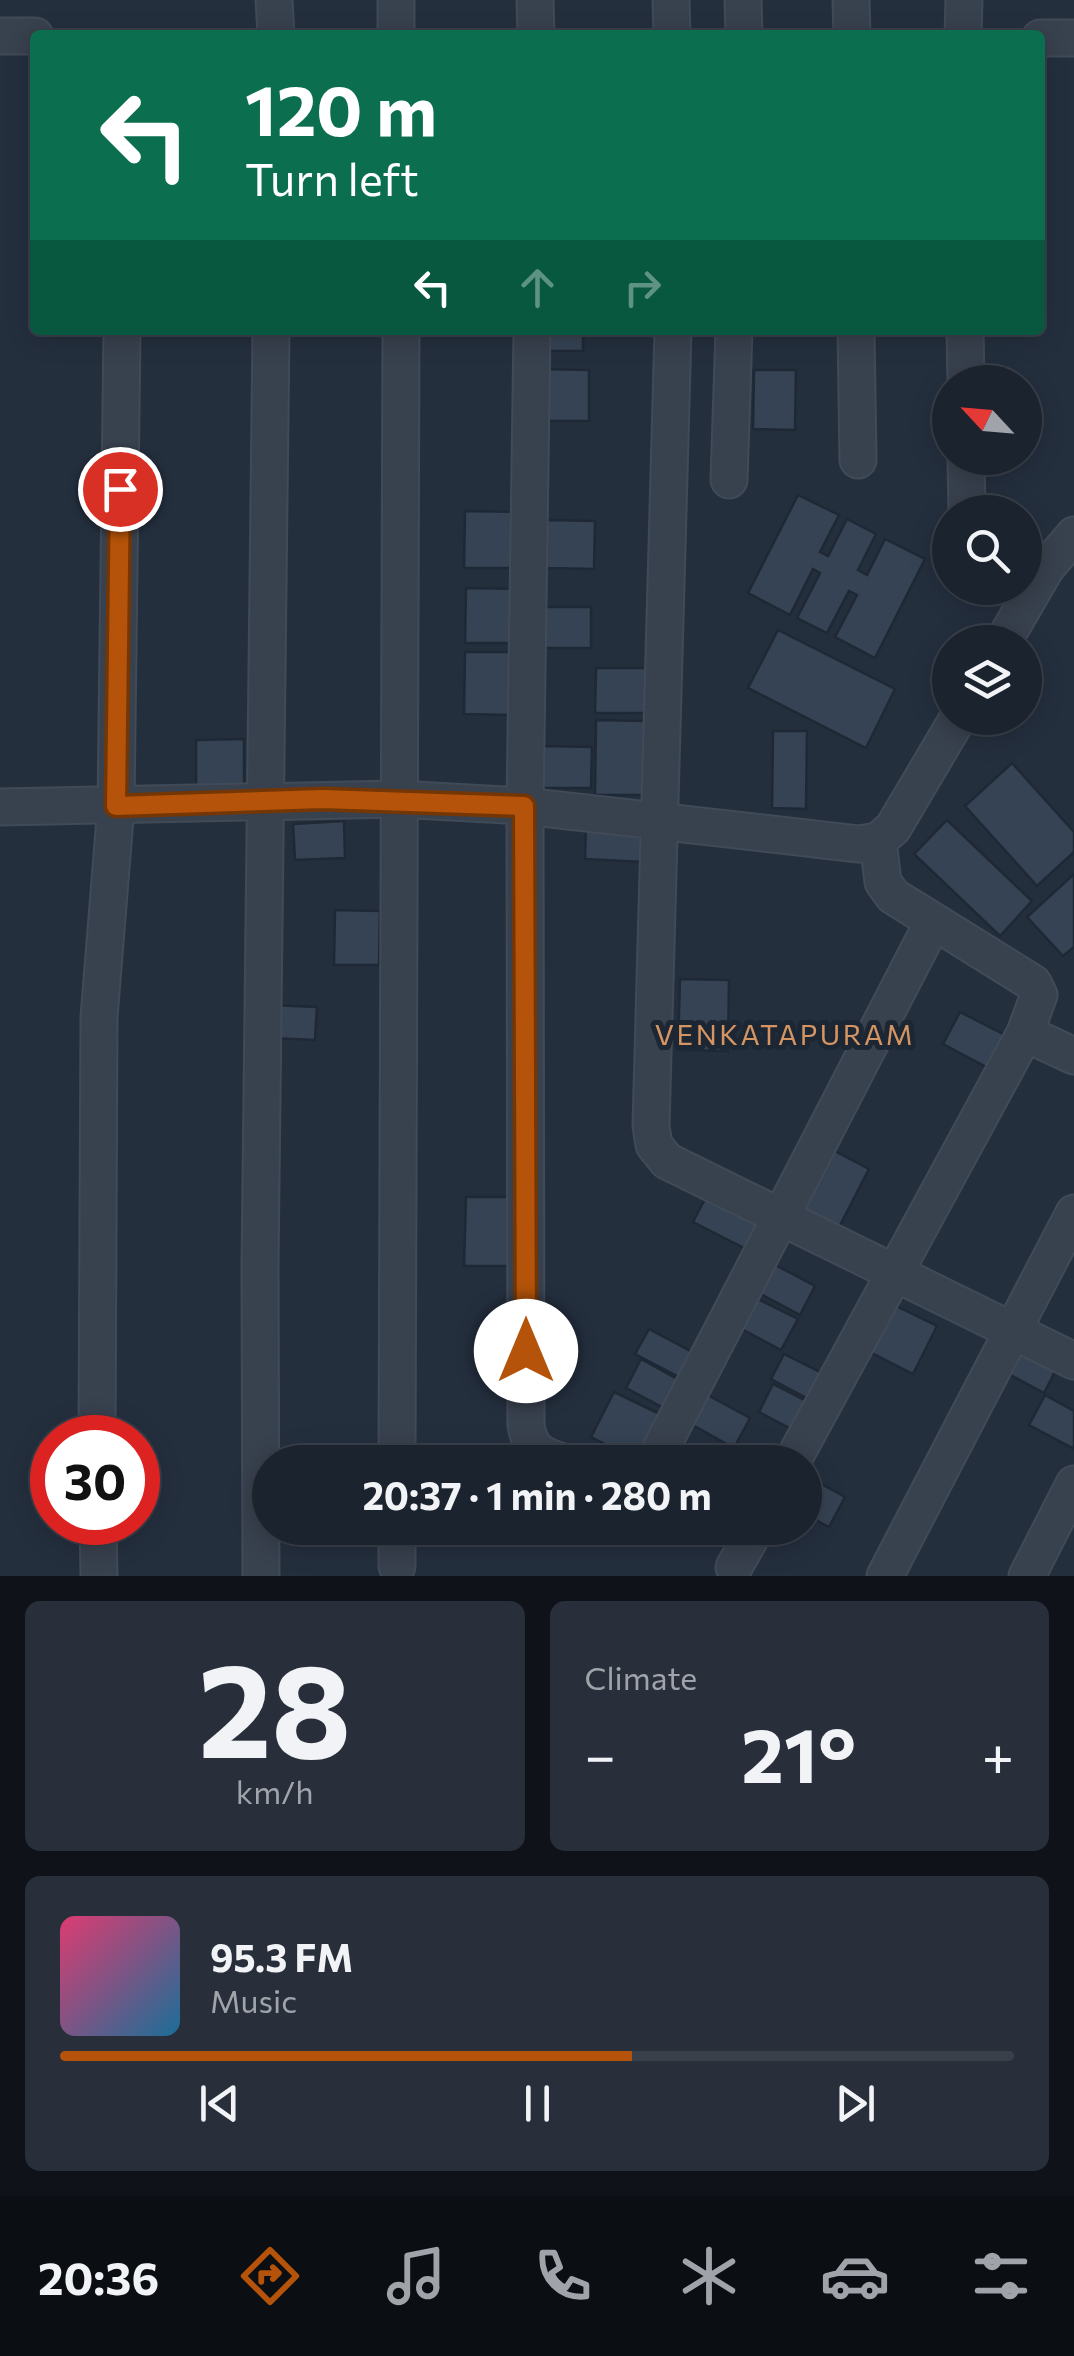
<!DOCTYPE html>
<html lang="en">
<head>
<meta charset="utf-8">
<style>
	:root { --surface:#1b232e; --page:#282f3a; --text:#f1f3f6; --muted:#a0a4aa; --line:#39404a; --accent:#b45309 }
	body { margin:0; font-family:Commissioner,sans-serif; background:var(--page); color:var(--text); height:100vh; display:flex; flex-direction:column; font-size:38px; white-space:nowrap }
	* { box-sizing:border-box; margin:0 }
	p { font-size:32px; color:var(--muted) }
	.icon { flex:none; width:55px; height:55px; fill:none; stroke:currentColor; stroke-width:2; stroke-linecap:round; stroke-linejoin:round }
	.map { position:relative; height:1576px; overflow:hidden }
	.panel { display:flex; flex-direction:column; gap:25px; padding:25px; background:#0f1319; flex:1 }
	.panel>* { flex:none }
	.top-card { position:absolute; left:30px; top:30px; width:1015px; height:305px; border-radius:10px; box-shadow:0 5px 25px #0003,0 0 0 2px var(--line); background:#0b6e4f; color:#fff; overflow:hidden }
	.needle { width:65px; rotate:296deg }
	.fabs { position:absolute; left:932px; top:365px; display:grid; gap:20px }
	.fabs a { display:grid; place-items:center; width:110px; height:110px; border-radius:50%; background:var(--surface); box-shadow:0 5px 25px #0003,0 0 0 2px var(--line); font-size:50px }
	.speed { position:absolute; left:30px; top:1415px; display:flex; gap:20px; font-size:50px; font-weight:700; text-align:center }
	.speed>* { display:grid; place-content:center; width:130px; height:130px; border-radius:50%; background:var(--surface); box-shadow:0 5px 25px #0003,0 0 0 2px var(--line); line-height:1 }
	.speed .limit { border:15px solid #d22; background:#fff; color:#111 }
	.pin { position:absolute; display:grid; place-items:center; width:85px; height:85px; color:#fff; margin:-42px; border:5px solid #fff; border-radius:50%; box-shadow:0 2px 10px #0007 }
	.me { position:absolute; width:110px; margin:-55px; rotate:0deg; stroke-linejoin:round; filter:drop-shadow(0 0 8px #0008) }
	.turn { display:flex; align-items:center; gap:35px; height:210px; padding:0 50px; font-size:45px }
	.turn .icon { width:130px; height:130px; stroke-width:2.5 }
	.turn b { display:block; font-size:70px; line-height:85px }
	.lanes { display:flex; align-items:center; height:95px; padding:0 50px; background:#0003; justify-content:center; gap:50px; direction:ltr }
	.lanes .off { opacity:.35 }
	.big { font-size:75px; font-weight:700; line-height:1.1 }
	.panel .widget { flex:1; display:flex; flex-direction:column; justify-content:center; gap:15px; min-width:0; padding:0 35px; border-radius:15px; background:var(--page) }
	.panel .dial { align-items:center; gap:0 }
	.dial b { font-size:130px; line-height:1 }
	.song { display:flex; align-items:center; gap:30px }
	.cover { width:120px; height:120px; border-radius:15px; background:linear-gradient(135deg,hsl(340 70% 55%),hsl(200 70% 35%)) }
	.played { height:10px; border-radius:5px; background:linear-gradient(90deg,var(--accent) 60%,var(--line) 60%) }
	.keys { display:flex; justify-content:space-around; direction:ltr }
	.heat { display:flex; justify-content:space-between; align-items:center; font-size:55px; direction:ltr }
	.panel .tiles { flex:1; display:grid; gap:25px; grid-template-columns:1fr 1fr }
	.widget:last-child { grid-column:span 2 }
	.trip { position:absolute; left:252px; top:1445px; width:570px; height:100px; border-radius:50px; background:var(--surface); box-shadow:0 5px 25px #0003,0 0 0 2px var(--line); font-weight:700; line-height:100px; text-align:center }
	.tabs { display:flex; height:160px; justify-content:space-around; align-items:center; background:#0b0e12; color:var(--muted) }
	.tabs .icon { width:70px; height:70px }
	.tabs .selected { color:var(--accent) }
	.tabs b { font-size:45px; color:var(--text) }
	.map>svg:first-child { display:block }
	.building { fill:#364354; stroke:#1f2835; stroke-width:2.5 }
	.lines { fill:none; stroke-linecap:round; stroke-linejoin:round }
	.minor-casing { stroke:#414a57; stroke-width:39 }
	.minor { stroke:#38414e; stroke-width:35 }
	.route-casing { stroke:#753606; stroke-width:25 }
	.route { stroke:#b45309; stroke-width:18 }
	.labels { text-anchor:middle; stroke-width:10; stroke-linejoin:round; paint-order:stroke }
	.neighbourhood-label { font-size:28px; letter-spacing:2.5px; fill:#d59563; stroke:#1d2633 }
</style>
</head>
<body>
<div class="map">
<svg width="1074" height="1576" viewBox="0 0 1074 1576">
	<rect width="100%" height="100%" fill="#242f3e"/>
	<!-- building -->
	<g class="building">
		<rect x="535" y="330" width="48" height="21"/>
		<path d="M542,369L589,370V421H540Z"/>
		<path d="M754,370H796L795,430L753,429Z"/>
		<path d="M798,495L839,515L820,552L828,556L847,519L876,534L858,570L867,575L885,539L925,559L875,658L835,637L857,595L849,591L827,633L797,618L820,573L813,569L790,615L748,593Z"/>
		<path d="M465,511L518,512V568H464Z"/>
		<path d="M547,520L595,521L594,569L546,568Z"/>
		<path d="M466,588L520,589L519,643H465Z"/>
		<path d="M545,607H591V648H544Z"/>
		<path d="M778,630L895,689L866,748L748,688Z"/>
		<path d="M465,652H516V715L464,714Z"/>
		<path d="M596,668H646V713H595Z"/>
		<path d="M596,720L646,721L645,795H595Z"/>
		<path d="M773,731H807L806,809L772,808Z"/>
		<path d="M244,739V787L196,788V740Z"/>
		<path d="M543,746L592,747L591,788H542Z"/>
		<path d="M1012,763L1074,832V852L1037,886L965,806Z"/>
		<path d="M947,820L1032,901L1000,936L914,854Z"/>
		<path d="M344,821L345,858L295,860L293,824Z"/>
		<path d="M586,826L647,829L645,862L585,859Z"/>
		<path d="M1074,874V947L1063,956L1027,917Z"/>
		<path d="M335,910L380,911L379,965H334Z"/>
		<path d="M680,979L729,980L728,1051L678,1050Z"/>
		<path d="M271,1005L317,1007L315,1040L270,1038Z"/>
		<path d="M960,1012L1009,1037L992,1070L943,1044Z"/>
		<path d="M827,1147L869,1169L836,1233L793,1211Z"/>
		<path d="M466,1197H513L512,1266H464Z"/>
		<path d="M706,1197L763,1225L750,1251L693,1222Z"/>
		<path d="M768,1261L815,1286L800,1315L753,1290Z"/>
		<path d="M752,1296L798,1319L781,1350L736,1326Z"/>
		<path d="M888,1302L937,1326L913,1374L864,1349Z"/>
		<path d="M649,1329L694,1353L681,1378L635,1354Z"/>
		<path d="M1019,1340L1060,1362L1044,1393L1003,1371Z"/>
		<path d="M784,1354L826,1375L812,1401L771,1379Z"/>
		<path d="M641,1359L679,1380L664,1408L626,1388Z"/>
		<path d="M773,1384L814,1405L799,1433L759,1412Z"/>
		<path d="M614,1392L662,1415L639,1461L591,1437Z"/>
		<path d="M702,1392L750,1418L734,1448L687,1422Z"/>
		<path d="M1045,1395L1074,1411V1449L1029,1425Z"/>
		<path d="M805,1475L845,1497L829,1527L805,1514Z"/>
	</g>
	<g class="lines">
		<!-- minor casing -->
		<g class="minor-casing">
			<g id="minor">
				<path d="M274,0L276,35"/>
				<path d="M535,0L536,35"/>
				<path d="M671,0L672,35"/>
				<path d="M743,0L744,35"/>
				<path d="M851,0L852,35"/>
				<path d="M396,35V0"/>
				<path d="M963,35L964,0"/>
				<path d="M0,36H35"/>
				<path d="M1040,38H1074"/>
				<path d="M532,330L525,806L526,1425C530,1450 540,1455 563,1462"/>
				<path d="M673,330L651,1126L654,1145L667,1161L1074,1361"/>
				<path d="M856,330L858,460"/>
				<path d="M965,330L966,382"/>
				<path d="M966,458L967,512"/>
				<path d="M729,480L734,330"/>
				<path d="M1003,642L1046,568L1074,535"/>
				<path d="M0,807L397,799L525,806L859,844L878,841L893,828L958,718"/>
				<path d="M1025,1033L1074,1056"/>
				<path d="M97,1438L99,1017L116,806L122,330"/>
				<path d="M397,1462L401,330"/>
				<path d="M654,1462L932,924"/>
				<path d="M792,1462L1025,1033L1039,995L1033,983L893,896L883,882L878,841"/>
				<path d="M98,1522L99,1576"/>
				<path d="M397,1528V1566"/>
				<path d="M734,1567L756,1528"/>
				<path d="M261,1576L260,1266L271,330"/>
				<path d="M885,1576L1074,1213"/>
				<path d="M1027,1576L1074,1484"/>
			</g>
		</g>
		<!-- minor -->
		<use href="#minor" class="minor"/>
	</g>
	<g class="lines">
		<!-- route casing -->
		<g class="route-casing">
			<path id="route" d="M120,489L116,806L323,799L524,806L526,1351"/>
		</g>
		<!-- route -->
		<use href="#route" class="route"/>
	</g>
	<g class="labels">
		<!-- neighbourhood labels -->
		<g class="neighbourhood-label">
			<text x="785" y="1045">VENKATAPURAM</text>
		</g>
	</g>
</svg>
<div class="fabs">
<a><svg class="needle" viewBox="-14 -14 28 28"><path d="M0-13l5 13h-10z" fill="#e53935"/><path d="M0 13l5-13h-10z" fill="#a0a4aa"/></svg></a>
<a><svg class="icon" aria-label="search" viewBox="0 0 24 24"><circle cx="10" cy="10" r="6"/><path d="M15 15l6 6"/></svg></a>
<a><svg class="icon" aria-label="layers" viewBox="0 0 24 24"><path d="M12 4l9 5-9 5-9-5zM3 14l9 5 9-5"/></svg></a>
</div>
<div class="speed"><div class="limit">30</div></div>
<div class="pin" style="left:120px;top:489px;background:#d93025"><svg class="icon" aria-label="arrive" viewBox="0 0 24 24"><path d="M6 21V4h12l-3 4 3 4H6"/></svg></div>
<svg class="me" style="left:526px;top:1351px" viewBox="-20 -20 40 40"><circle r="19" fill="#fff"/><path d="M0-13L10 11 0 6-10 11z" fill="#b45309"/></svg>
<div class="trip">20:37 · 1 min · 280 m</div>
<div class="top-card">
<div class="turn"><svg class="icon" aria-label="left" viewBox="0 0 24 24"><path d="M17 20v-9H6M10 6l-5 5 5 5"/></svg><div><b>120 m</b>Turn left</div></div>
<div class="lanes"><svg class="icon" aria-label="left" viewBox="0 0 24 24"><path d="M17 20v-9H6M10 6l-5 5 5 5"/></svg><svg class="icon off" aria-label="ahead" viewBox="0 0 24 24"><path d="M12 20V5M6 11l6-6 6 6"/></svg><svg class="icon off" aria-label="right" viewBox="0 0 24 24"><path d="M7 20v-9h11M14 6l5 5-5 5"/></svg></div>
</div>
</div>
<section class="panel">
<div class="tiles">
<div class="widget dial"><b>28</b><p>km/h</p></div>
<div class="widget"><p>Climate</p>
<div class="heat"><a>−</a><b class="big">21°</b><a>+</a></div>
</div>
<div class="widget">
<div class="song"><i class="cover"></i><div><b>95.3 FM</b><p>Music</p></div></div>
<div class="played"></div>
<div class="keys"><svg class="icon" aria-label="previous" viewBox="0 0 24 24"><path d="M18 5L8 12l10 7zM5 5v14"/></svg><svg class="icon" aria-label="pause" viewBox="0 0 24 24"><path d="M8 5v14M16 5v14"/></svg><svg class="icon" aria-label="next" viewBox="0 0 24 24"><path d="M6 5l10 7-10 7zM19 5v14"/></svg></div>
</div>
</div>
</section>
<nav class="tabs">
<b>20:36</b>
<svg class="icon selected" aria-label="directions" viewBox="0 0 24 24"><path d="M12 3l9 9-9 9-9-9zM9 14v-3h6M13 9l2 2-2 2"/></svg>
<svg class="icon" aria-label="music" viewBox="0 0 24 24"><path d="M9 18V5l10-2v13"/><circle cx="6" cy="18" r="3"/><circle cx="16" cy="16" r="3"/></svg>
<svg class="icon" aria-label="phone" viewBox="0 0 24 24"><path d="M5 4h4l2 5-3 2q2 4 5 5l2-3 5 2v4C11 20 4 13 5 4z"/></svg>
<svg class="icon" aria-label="climate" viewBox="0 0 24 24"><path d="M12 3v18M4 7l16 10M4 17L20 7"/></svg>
<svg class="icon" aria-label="car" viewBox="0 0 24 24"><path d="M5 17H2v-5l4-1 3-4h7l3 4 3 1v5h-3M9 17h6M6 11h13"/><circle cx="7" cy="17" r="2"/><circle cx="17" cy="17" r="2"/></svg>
<svg class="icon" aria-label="filters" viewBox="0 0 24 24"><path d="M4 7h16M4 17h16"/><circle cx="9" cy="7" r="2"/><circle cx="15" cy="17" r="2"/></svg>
</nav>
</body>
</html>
